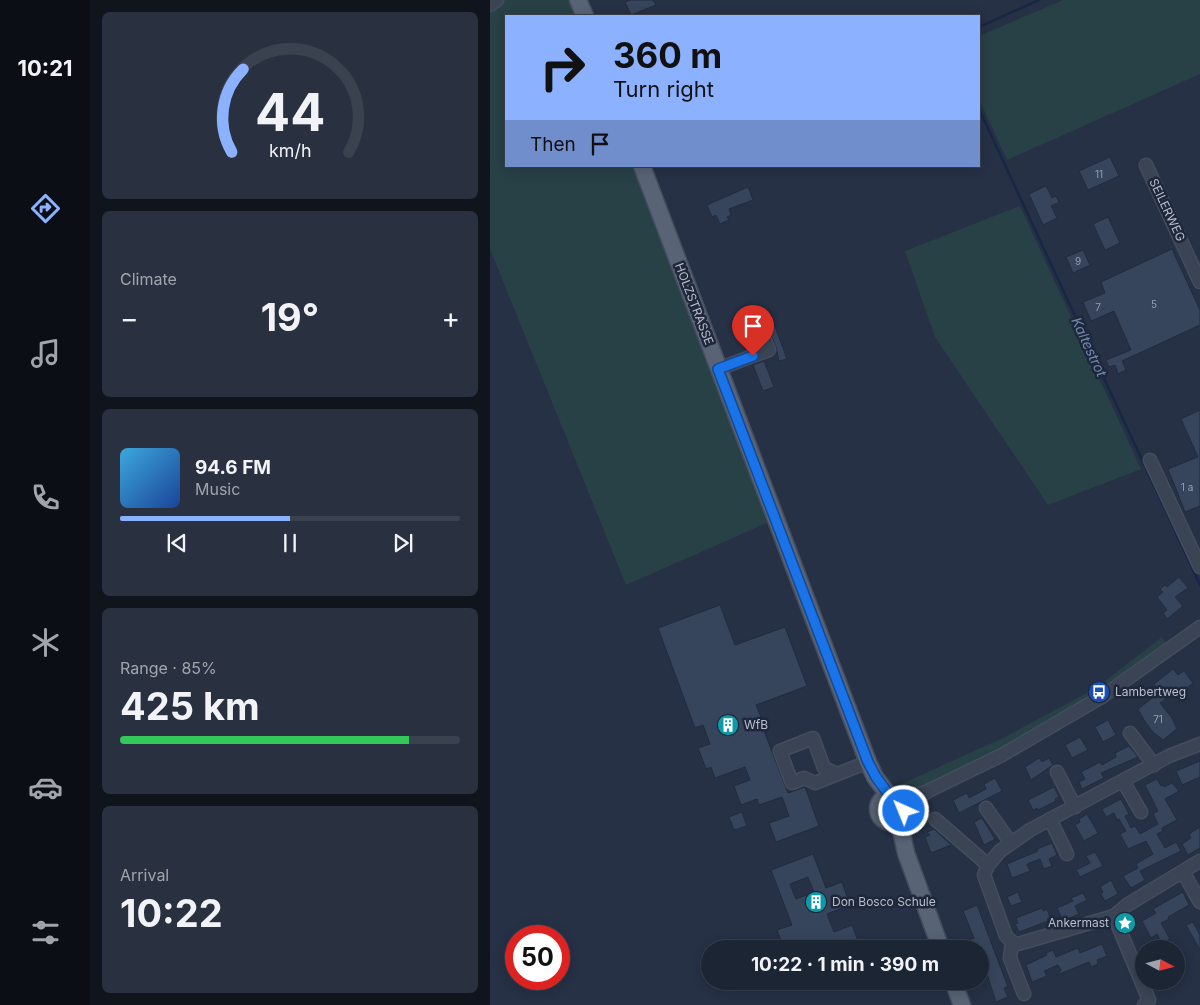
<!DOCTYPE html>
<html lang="en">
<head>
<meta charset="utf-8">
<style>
	:root { --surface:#1c2534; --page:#293140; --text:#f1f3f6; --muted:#a0a5ac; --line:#3a424f; --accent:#8cb1ff }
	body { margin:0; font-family:Inter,sans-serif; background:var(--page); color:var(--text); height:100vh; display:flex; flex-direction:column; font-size:19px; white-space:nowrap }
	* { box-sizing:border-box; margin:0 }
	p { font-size:16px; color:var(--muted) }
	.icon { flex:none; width:28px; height:28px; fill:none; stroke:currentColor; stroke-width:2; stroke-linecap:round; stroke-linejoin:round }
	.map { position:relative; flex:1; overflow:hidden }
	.drawer { display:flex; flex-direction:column; gap:12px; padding:12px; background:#0f141d; width:400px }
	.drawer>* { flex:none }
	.guide { position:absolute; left:15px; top:15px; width:475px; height:152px; border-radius:0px; box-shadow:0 2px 12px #0003,0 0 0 1px var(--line); background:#8cb1ff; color:#111; overflow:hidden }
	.needle { width:32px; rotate:97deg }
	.controls { position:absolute; left:645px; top:940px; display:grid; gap:10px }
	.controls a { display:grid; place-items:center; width:50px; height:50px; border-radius:50%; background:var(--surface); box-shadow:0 2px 12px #0003,0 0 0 1px var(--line); font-size:25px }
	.speed { position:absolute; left:15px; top:925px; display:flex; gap:10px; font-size:25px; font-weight:700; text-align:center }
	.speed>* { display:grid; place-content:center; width:65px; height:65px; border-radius:50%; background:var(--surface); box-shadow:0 2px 12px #0003,0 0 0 1px var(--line); line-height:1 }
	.speed .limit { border:8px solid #d22; background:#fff; color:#111 }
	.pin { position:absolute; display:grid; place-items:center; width:42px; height:42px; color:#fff; margin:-51px -21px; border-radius:50% 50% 50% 0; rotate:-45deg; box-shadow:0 0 5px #0007 }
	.pin .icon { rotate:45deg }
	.me { position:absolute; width:55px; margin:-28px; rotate:316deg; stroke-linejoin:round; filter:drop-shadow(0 0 4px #0008) }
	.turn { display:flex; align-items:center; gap:18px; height:105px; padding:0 25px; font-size:22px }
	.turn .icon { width:65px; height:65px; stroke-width:2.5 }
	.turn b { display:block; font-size:35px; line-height:42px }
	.then { display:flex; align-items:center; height:48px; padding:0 25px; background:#0003; gap:10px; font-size:19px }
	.big { font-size:38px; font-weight:700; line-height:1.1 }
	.drawer .widget { flex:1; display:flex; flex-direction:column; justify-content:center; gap:8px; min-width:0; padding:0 18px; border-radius:8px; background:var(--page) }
	.drawer .dial { align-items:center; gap:0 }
	.dial svg { height:130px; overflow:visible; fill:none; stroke:var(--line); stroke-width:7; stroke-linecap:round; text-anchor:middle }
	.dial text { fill:var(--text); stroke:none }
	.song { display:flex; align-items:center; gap:15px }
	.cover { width:60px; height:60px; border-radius:8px; background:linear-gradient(135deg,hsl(200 70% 55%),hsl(220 70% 35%)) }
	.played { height:5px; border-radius:2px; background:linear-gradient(90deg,var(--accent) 50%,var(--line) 50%) }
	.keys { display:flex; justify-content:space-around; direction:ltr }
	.heat { display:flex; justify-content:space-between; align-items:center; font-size:28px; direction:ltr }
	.charge { height:8px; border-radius:4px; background:linear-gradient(90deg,#34c759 85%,var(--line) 0) }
	.trip { position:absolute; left:211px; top:940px; width:288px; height:50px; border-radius:25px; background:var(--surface); box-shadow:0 2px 12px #0003,0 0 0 1px var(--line); font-weight:700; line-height:50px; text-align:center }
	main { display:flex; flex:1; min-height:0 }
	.dock { display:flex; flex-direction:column; width:90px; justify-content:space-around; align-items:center; background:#0b0f15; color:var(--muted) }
	.dock .icon { width:35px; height:35px }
	.dock .active { color:var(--accent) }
	.dock b { font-size:22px; color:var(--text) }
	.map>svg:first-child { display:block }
	.green { fill:#284146 }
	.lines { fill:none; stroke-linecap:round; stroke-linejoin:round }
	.stream { stroke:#172745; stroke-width:2.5 }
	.building { fill:#37455c; stroke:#212b3c; fill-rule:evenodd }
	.minor-casing { stroke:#444d5e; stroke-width:15 }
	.major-casing { stroke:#444d5e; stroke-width:19 }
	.minor { stroke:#3a4455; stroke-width:12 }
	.major { stroke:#586375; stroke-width:16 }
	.route-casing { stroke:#114b97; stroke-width:12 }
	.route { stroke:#1a73e8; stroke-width:9 }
	.labels { text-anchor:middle; stroke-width:5; stroke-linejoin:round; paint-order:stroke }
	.number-label { font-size:10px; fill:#969eb0 }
	.street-label { font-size:12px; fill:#b8bfce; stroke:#1f283a }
	.poi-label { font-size:12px; fill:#b8bfce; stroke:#1f283a; text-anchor:start }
	.water-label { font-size:14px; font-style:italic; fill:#6f87af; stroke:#1f283a }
</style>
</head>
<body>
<main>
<nav class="dock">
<b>10:21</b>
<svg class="icon active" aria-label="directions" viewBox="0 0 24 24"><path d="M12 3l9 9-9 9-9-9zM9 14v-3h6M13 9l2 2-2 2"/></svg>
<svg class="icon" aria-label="music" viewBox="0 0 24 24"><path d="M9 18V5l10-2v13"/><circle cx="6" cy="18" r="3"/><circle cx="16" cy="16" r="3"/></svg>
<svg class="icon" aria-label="phone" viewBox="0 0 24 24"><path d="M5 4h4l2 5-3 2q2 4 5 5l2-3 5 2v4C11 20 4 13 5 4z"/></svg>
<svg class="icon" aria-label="climate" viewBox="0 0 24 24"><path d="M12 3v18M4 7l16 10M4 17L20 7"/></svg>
<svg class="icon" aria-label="car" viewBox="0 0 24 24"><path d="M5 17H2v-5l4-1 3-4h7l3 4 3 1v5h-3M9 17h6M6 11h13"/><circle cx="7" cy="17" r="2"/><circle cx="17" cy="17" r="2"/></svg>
<svg class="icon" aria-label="filters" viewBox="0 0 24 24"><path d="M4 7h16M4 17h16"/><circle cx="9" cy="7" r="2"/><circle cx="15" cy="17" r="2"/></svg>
</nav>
<section class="drawer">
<div class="widget dial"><svg viewBox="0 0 100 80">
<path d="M14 69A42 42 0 1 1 86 69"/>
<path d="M14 69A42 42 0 0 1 21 18" stroke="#8cb1ff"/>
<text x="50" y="56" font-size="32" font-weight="700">44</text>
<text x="50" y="72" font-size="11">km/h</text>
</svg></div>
<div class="widget"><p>Climate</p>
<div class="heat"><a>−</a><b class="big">19°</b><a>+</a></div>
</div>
<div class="widget">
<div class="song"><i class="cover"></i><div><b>94.6 FM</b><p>Music</p></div></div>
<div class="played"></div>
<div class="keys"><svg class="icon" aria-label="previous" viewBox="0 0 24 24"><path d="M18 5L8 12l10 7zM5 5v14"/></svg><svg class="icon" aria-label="pause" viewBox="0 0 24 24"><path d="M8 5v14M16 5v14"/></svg><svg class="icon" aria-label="next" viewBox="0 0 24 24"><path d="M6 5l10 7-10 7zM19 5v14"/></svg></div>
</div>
<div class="widget"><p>Range · 85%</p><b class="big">425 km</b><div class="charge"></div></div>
<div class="widget"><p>Arrival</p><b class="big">10:22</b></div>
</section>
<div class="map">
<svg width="710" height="1005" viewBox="0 0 710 1005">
	<rect width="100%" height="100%" fill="#263146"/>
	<!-- green -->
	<g class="green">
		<path d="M0,0H85L91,16H16V166H146L277,523L136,585L0,249Z"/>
		<path d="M573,0H710V74L517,160L489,99V36Z"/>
		<path d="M530,206L651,469L558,505L445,337L415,251Z"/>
		<path d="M672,637L677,645L610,694L519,745L423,791L408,789L407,786L515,737L606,688Z"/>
	</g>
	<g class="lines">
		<!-- stream -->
		<g class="stream">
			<path d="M489,27L549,0"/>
			<path d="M489,109L710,585"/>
		</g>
	</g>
	<!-- building -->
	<g class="building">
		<path d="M141,0H163L166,5L141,15L135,2Z"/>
		<path d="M620,157L629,176L598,190L589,171Z"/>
		<path d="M556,186L562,198L566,196L569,202L561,206L567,218L553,225L539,194Z"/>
		<path d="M258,187L263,200L239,209L241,215L237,217L239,220L230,224L226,215L222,217L217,205Z"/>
		<path d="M618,217L630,243L615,250L603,224Z"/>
		<path d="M682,249L710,310V325L632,361L636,370L628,374L625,365L619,367L616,360L641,350L624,311L601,321L593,302L615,293L611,282Z"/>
		<path d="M593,250L600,265L583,273L576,257Z"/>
		<path d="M279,310L297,359L289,361L286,347L271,312Z"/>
		<path d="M257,317L267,343L256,347L246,321Z"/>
		<path d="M274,361L284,387L273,391L263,365Z"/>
		<path d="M710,410V506L695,512L678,469L708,457L691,419Z"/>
		<path d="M689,577L698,588L685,597L693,606L677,619L673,613L677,610L667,597L673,592L670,589L675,585L677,587Z"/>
		<path d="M230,605L245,645L295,627L317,686L266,705L273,722L271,723L298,793L315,787L329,826L286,842L279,823L299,816L292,797L269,805L267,799L251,805L244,786L260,780L255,767L225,778L221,767L216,769L208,748L220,744L213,725L205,728L168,628Z"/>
		<path d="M683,669L688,675L694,671L703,683L691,692L689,689L670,703L682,718L687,729L673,740L663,732L654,720L648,709L670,692L664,684Z"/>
		<path d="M618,720L626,735L613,742L605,727Z"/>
		<path d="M590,737L598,750L582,758L575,745Z"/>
		<path d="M639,746L648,757L611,773L614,778L592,789L589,782L595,779L591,772L610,762L612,765L626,757L625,753Z"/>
		<path d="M549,758L552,762L559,758L563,765L541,780L535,767Z"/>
		<path d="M710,761V777L692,785L686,771Z"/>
		<path d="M505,778L512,791L469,813L463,800L477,793L479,798L496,789L494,784Z"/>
		<path d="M667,779L671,786L673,785L674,787L682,783L689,791L675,799L687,820L672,828L673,831L667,834L675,848L686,842L691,851L650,871L655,880L641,888L633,876L648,868L646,864L663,854L656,841L638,849L630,834L636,831L629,819L627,820L624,813L616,817L612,809L631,799L639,814L635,816L641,828L645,826L650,834L668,824L663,814L668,811L655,785Z"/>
		<path d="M564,787L569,797L565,799L566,801L548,810L547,808L543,810L538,800Z"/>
		<path d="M252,812L257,826L244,830L239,817Z"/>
		<path d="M597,814L608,833L594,841L585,825L590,822L589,819Z"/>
		<path d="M492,818L505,839L494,845L484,822Z"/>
		<path d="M710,827V848L698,855L692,844L701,838L699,834Z"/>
		<path d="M444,829L461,845L441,853L435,837L440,835L437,832Z"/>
		<path d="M562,843L567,855L559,859L562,866L554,869L550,859L537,864L540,871L522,878L517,864L548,851L547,849Z"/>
		<path d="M605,852L613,866L590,877L586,870L600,863L596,856Z"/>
		<path d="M323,854L336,888L352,882L360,905L337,914L344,932L362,925L371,949H338L337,946L329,949H294L287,930L302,925L281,870ZM318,877L324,892L306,899L300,884Z"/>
		<path d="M621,880L628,894L615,901L611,894L613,892L610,887Z"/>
		<path d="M528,892L532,902L521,906L517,897Z"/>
		<path d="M693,892L699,905L678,917L679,919L671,923L680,939L672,943L667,934L661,938L652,921L666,913L663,909Z"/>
		<path d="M593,893L597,900L585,906L589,914L573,921L567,908L583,901L581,898Z"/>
		<path d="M487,905L518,987L514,988L518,997L506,1002L497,974L493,975L490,967V949H484L480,939L484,938L473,911Z"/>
		<path d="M552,908L553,911L557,909L560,917L557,919L558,921L529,932L525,924L528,923L526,918Z"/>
		<path d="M703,922L710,935V950L696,925Z"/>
		<path d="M612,944L617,956L607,960L608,964L601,967L599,962L567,975L571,970L568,965L554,971L557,976L542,982L536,965L557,955L556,953L563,950L566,957L588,948L590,953Z"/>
	</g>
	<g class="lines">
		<!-- minor casing -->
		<g class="minor-casing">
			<g id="minor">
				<path d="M0,5L7,0"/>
				<path d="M656,165L710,282"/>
				<path d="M228,369L279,350L273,336"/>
				<path d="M660,460L710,567"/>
				<path d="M640,733L664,765"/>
				<path d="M710,744L679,756L540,830L510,851L498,865L494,875L516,936L522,942L528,944L624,916L637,905L710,861"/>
				<path d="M567,772L585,807"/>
				<path d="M347,774L334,768L323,738L290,751L302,783L314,778L325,783L378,762"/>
				<path d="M633,781L651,812"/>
				<path d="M408,798L436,792L512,755L613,696L710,627"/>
				<path d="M496,808L521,843"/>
				<path d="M414,811L436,792"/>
				<path d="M445,819L498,865"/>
				<path d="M560,819L577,854"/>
				<path d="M693,872L710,902"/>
				<path d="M624,916L659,1000L654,1005"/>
				<path d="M522,942L520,958L534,994"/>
			</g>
		</g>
		<!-- major casing -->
		<g class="major-casing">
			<g id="major">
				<path d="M88,0L95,16"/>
				<path d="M152,166L378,762L385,777L400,797"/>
				<circle cx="401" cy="809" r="13"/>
				<path d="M409,820L416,853L451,949"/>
				<path d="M463,981L472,1005"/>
			</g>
		</g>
		<!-- minor -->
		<use href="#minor" class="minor"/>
		<!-- major -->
		<use href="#major" class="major"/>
	</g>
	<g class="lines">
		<!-- route casing -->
		<g class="route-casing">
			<path id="route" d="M263,356L228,369L378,762L386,777L400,796L410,800L414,811"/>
		</g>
		<!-- route -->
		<use href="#route" class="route"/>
	</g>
	<!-- icons -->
	<defs>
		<g id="bus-disc" transform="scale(1.125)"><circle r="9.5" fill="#1a4fb4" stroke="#1f283a"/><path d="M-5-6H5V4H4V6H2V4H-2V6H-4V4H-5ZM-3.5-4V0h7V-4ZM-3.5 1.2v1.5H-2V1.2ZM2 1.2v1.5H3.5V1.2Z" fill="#fff"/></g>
		<g id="building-disc" transform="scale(1.125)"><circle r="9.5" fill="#0f9aa8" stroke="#1f283a"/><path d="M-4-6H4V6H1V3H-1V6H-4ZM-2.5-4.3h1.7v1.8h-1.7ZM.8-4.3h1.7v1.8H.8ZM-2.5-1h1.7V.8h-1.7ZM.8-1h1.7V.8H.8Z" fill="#fff"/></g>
		<g id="sight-disc" transform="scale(1.125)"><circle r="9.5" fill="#0f9aa8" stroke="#1f283a"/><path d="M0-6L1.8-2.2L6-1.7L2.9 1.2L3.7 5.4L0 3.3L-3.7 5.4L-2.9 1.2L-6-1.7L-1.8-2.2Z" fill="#fff"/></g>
	</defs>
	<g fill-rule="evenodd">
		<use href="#bus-disc" x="609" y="692"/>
		<use href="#building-disc" x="238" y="725"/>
		<use href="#building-disc" x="326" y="902"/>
		<use href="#sight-disc" x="635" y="923"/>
	</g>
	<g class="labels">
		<!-- number labels -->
		<g class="number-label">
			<text x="609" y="178">11</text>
			<text x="588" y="265">9</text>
			<text x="664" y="308">5</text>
			<text x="608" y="311">7</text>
			<text x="697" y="491">1 a</text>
			<text x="668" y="723">71</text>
		</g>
		<!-- street labels -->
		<g class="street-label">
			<text transform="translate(677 210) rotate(65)" y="4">SEILERWEG</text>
			<text transform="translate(204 304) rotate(69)" y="4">HOLZSTRASSE</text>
		</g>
		<!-- poi labels -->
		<g class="poi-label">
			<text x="625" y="696">Lambertweg</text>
			<text x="254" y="729">WfB</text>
			<text x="342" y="906">Don Bosco Schule</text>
			<text x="619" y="927" text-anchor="end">Ankermast</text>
		</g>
		<!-- water labels -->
		<g class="water-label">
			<text transform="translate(599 347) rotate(65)" y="5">Kaltestrot</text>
		</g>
	</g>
</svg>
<div class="controls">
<a><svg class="needle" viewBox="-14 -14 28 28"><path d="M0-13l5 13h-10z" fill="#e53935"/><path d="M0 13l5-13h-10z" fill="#a0a5ac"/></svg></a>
</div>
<div class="speed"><div class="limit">50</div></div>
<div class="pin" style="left:263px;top:356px;background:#d93025"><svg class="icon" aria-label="arrive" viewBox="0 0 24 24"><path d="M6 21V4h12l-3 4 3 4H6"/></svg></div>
<svg class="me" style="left:414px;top:811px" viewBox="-20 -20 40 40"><circle r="17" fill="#1a73e8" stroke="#fff" stroke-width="3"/><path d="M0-11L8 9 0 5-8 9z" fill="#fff"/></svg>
<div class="trip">10:22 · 1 min · 390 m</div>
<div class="guide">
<div class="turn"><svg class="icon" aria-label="right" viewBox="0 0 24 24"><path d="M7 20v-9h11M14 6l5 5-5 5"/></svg><div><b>360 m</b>Turn right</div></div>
<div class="then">Then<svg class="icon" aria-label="arrive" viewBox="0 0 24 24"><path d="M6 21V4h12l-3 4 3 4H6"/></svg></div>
</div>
</div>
</main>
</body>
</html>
